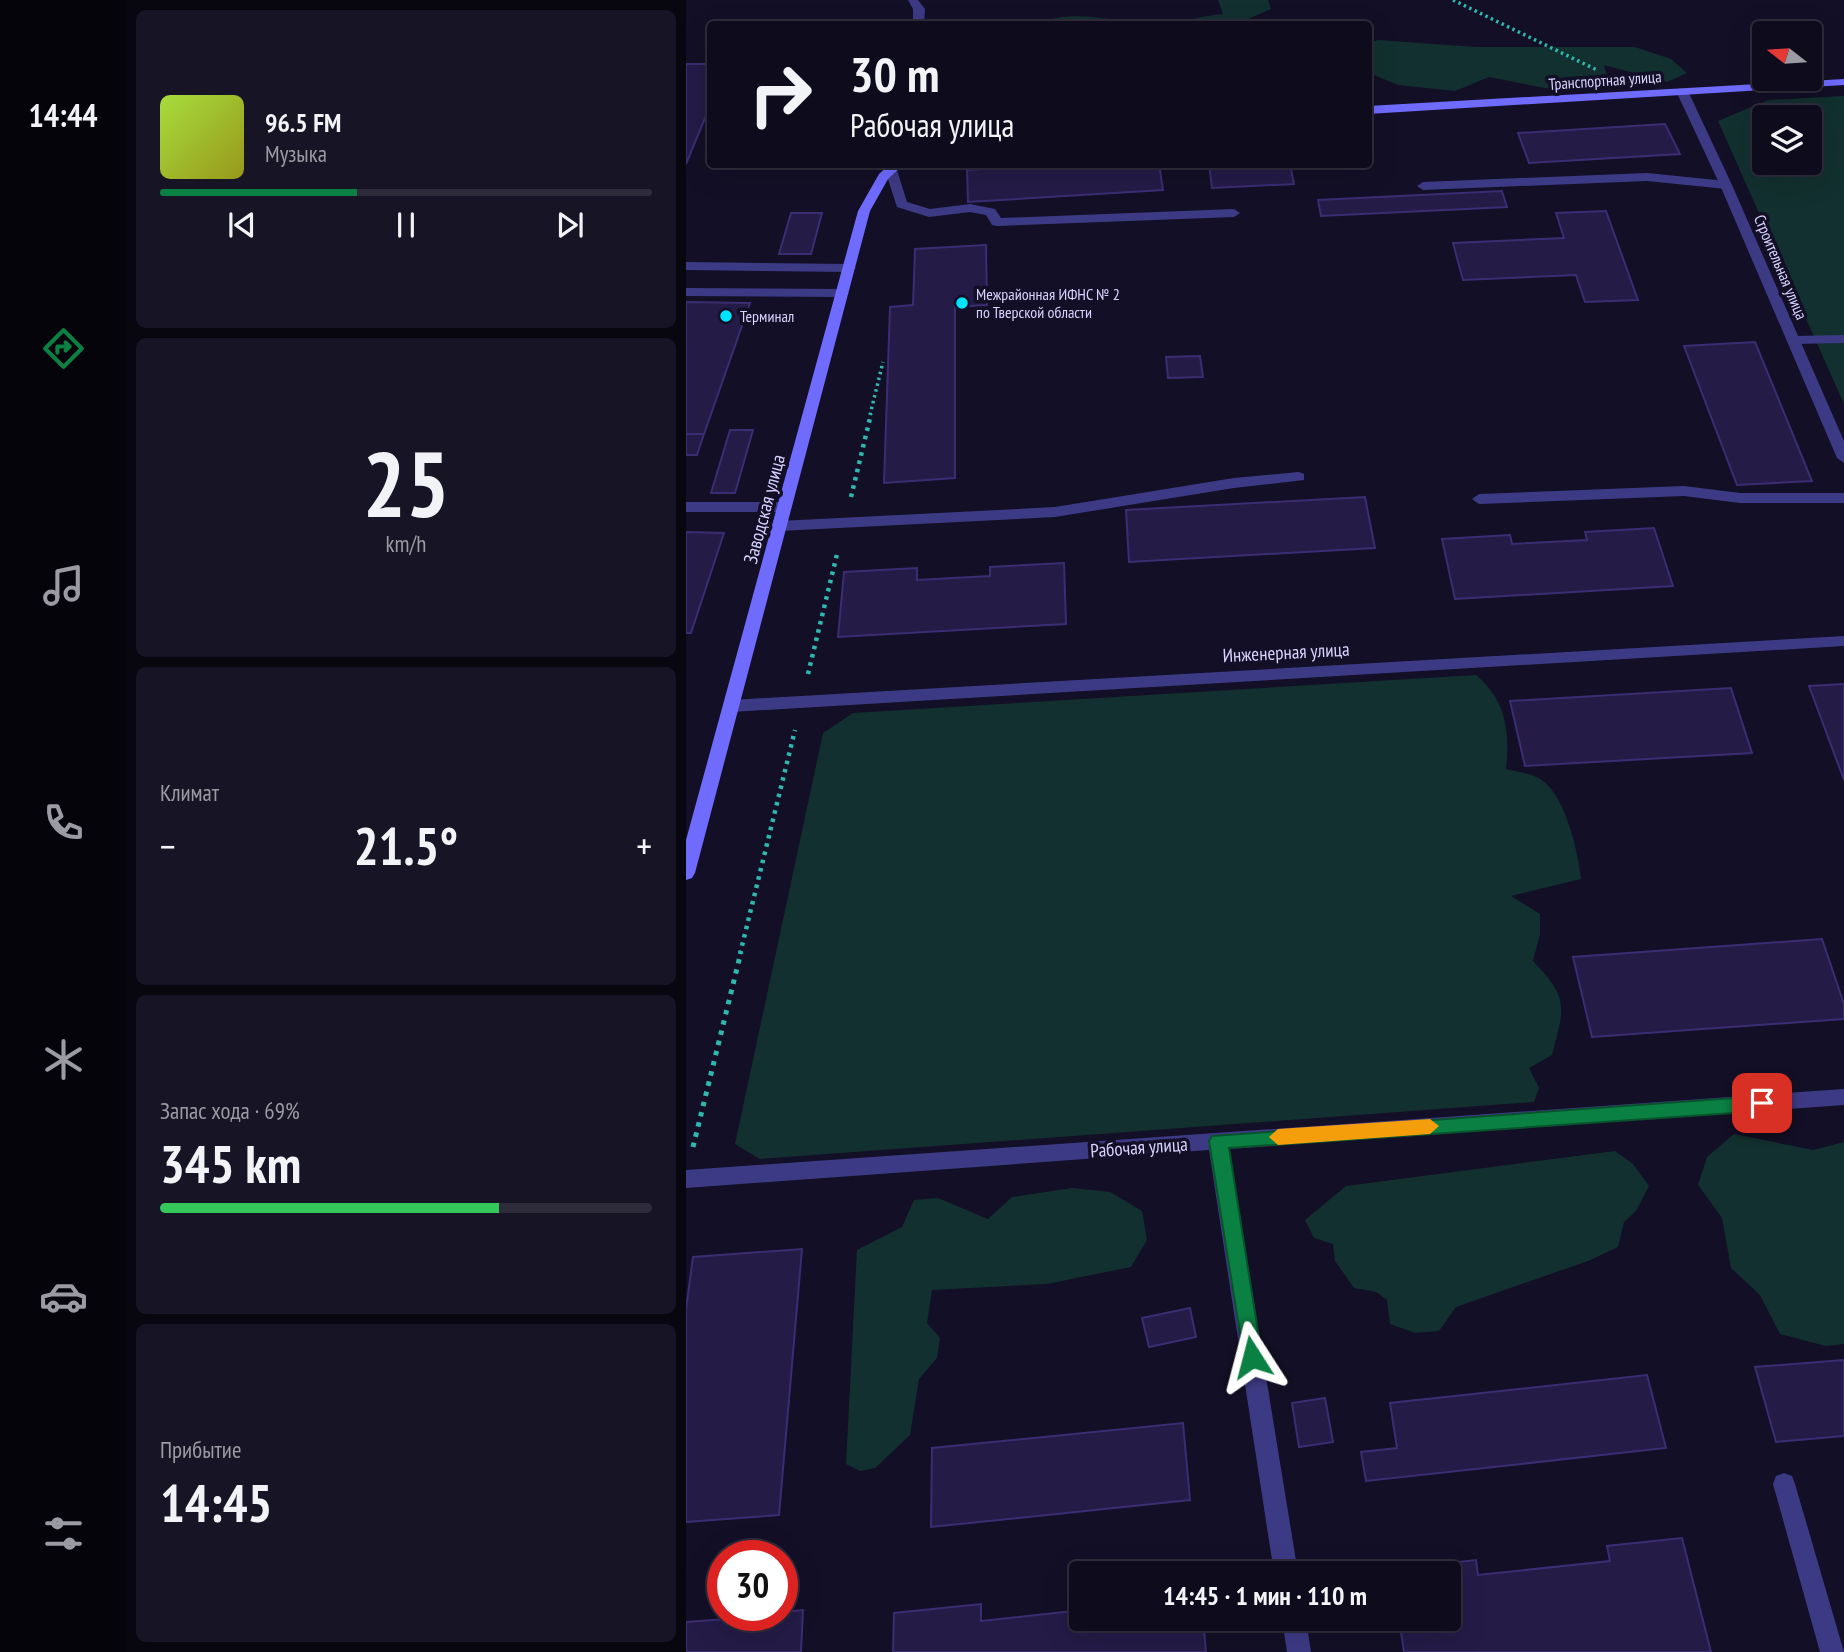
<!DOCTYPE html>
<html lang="ru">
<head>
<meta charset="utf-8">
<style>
	:root { --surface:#0e0b1c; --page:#171425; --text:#f1f3f6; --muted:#9b9ba3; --line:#2e2b3b; --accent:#0b8043 }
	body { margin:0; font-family:"PT Sans Narrow",sans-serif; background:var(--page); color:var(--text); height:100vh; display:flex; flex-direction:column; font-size:26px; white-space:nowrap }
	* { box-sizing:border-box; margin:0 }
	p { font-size:23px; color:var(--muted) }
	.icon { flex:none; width:38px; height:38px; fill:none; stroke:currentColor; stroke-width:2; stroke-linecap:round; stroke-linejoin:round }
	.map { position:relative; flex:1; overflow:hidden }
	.panel { display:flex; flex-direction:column; gap:10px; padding:10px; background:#08060f; width:560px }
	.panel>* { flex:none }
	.top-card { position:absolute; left:21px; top:21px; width:665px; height:147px; border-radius:7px; box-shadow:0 7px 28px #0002,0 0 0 2px var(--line); background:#0e0b1c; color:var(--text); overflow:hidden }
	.needle { width:46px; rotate:287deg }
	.controls { position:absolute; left:1066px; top:21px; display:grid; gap:14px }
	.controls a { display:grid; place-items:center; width:70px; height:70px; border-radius:7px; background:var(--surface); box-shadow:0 7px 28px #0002,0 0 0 2px var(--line); font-size:35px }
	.speed { position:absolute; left:21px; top:1540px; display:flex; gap:14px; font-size:35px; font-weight:700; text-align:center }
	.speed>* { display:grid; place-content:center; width:91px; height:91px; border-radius:50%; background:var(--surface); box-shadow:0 7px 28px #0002,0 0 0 2px var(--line); line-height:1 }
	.speed .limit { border:10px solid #d22; background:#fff; color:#111 }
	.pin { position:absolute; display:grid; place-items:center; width:60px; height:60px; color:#fff; margin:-30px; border-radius:14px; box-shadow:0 4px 10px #0006 }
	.me { position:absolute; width:77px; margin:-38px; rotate:351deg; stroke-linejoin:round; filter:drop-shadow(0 0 5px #0008) }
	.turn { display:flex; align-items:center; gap:24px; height:147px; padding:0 28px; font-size:32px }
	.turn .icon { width:91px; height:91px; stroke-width:2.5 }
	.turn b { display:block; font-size:49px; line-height:60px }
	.big { font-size:52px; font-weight:800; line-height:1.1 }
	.panel .tile { flex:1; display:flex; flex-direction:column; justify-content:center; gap:10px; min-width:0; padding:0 24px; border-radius:10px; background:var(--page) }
	.panel .dial { align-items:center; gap:0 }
	.dial b { font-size:91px; line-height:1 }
	.song { display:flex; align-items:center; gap:21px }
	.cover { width:84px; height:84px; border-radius:10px; background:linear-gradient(135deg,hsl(80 70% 55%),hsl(60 70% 35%)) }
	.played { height:7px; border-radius:4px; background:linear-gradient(90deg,var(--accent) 40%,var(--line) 40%) }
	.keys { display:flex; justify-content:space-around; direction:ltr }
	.heat { display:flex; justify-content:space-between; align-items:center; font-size:38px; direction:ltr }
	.charge { height:10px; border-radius:5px; background:linear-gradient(90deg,#34c759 69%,var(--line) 0) }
	.trip { position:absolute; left:383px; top:1561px; width:392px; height:70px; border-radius:7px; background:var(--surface); box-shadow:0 7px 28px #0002,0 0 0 2px var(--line); font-weight:800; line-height:70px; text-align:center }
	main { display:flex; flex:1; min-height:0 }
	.dock { display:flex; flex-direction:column; width:126px; justify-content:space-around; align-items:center; background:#06040b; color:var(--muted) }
	.dock .icon { width:49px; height:49px }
	.dock .on { color:var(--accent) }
	.dock b { font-size:32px; color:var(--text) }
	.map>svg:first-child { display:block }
	.green { fill:#12302f; fill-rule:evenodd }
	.building { fill:#241b47; stroke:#3b2d73; stroke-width:2 }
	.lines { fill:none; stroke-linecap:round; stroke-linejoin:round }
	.path-far2 { stroke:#2fb8b0; stroke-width:3.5; stroke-dasharray:2.5 3.5; stroke-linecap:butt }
	.path-far1 { stroke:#2fb8b0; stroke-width:4.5; stroke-dasharray:3.5 5; stroke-linecap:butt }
	.path { stroke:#2fb8b0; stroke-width:5; stroke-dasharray:4.5 6; stroke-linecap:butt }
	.lane { fill:#3d3a85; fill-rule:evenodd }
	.street { fill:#3d3a85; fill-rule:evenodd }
	.secondary { fill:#6f6bff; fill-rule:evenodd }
	.route { fill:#0b8043; stroke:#07532c; stroke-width:2 }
	.slow { fill:#f59e0b }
	.poi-dot { fill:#00e5ff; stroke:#130f26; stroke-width:2.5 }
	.labels { text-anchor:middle; stroke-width:7; stroke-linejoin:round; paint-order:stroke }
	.far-street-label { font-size:16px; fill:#d9d4ff; stroke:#130f26 }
	.far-poi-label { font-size:16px; fill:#d9d4ff; stroke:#130f26; text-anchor:start }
	.street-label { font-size:19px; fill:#d9d4ff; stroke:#130f26 }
</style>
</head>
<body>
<main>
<nav class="dock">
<b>14:44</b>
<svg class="icon on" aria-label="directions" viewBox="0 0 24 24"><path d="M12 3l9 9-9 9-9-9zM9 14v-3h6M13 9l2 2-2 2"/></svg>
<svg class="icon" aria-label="music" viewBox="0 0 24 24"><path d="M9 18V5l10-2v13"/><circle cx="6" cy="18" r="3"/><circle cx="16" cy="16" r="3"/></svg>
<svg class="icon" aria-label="phone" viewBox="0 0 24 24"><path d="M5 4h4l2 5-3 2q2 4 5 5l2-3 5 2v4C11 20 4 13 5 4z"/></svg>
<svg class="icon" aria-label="climate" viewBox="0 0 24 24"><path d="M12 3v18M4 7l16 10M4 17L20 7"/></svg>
<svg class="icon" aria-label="car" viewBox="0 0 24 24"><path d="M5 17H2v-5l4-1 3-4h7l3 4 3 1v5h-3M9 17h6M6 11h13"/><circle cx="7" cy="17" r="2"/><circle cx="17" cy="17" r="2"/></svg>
<svg class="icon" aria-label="filters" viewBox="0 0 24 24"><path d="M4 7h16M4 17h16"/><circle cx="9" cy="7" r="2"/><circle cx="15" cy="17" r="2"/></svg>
</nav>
<section class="panel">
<div class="tile">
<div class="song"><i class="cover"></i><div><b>96.5 FM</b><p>Музыка</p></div></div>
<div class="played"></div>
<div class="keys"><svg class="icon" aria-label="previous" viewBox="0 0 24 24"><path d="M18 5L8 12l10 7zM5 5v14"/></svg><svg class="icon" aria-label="pause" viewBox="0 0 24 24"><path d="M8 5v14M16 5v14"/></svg><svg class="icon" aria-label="next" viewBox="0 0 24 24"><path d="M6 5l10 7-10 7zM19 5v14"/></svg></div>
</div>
<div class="tile dial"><b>25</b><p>km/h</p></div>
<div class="tile"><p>Климат</p>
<div class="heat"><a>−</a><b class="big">21.5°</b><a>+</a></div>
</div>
<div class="tile"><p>Запас хода · 69%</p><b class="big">345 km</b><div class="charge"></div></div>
<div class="tile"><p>Прибытие</p><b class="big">14:45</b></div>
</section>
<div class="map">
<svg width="1158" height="1652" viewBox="0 0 1158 1652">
	<rect width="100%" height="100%" fill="#130f26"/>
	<!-- green -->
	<g class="green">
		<path d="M532,0H582L585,9L562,19L578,24H354C389,4 450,30 489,23C506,20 520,15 537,14Z"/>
		<path d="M692,40L790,47H949L985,59L1001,73L981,82L918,65L923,84L864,89L803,77L769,91L712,85L683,73V43Z"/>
		<path d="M1158,96V404L1032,121L1082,100ZM1078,117H1124V163H1078Z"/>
		<path d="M790,675C820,700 824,731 820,769C831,772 849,774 857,781C880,798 892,852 895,879L825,896L854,914V934L847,961C884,999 878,1008 866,1055L843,1068L853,1088L848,1102L74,1159L49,1144L137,733L167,713Z"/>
		<path d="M1048,1134L1127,1150L1158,1142V1344L1140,1346L1094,1334L1074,1295L1045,1268L1036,1218L1012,1185L1021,1157Z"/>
		<path d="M929,1151L947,1164L963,1186L950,1211L938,1222L932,1247L902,1261L770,1307L753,1331L729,1333L704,1324L701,1300L690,1292L668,1288L649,1261L647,1244L628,1238L619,1220L660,1186Z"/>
		<path d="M386,1188L424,1192L456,1211L461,1240L445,1267L361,1284L246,1290L241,1323L254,1338L251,1358L233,1379L224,1435L189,1468L174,1471L160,1464L171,1250L216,1227L228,1200L252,1198L302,1219L326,1197Z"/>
	</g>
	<!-- building -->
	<g class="building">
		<path d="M0,64H24V106L0,164Z"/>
		<path d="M979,124L994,154L843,163L832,133Z"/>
		<path d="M373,164H473L477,190L282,202L281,170Z"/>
		<path d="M523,164H604L608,184L526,188Z"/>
		<path d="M816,191L821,207L635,216L632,200Z"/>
		<path d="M920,211L952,300L899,302L890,275L777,280L767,243L878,238L870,213Z"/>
		<path d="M105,213H136L125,254H93Z"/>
		<path d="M300,245L301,305L269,307V478L198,483L204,307L227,305L229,249Z"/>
		<path d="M0,302L64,303L18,434H0Z"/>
		<path d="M1069,342L1126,481L1051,485L998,346Z"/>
		<path d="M514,356L517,377L482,378L480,357Z"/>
		<path d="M44,430H67L49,493H25Z"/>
		<path d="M0,434H18L11,455H0Z"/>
		<path d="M679,497L689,548L443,562L440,510Z"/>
		<path d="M968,528L987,586L769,599L756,539L824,535L826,544L901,540L899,532Z"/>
		<path d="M0,532L38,533L5,633H0Z"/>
		<path d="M378,563L380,624L152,637L158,572L231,568V580L304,576V567Z"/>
		<path d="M1158,684V780L1123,686Z"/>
		<path d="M1045,688L1066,753L839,766L824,701Z"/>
		<path d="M1136,939L1158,1004V1019L906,1037L887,957Z"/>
		<path d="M116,1249L93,1515L0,1522V1309L7,1257Z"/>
		<path d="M504,1308L510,1337L463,1347L456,1318Z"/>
		<path d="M1158,1360V1436L1090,1442L1069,1367Z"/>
		<path d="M961,1375L980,1448L680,1481L675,1452L711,1448L704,1403Z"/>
		<path d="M639,1398L647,1442L613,1447L606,1403Z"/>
		<path d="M497,1423L504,1500L245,1527L246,1448Z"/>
		<path d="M996,1538L1025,1652H718L713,1619H763V1573H706L705,1569L790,1560L792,1575L924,1561L921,1546Z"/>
		<path d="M295,1604V1621L396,1610V1619H517L520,1652H207L208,1613Z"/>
		<path d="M117,1610L115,1652H0V1622L96,1615V1612Z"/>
	</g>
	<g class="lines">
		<!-- path-far2 -->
		<g class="path-far2">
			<path d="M767,0L911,70"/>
			<path d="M184,415L197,362"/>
		</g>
		<!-- path-far1 -->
		<g class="path-far1">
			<path d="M165,497L185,414"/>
			<path d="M122,674L152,550"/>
			<path d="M54,954L109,730"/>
		</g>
		<!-- path -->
		<path class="path" d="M7,1147L55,952"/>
		<!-- lane -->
		<g class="lane">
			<path d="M222,0H232L239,9L238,24H227V9Z"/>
			<path d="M205,166L211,170L221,202L244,209L284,204L309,209L315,218L548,209L554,213L548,217L311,226L306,225L300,215L284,212L243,217L211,207L199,170Z"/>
			<path d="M961,173L1040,181L1046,185L1040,189L961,181L737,190L731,186L737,182Z"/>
			<path d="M0,262L163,264L170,268L163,272L0,270Z"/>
			<path d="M0,288L156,289L163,293L156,297L0,296Z"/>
			<path d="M1158,335V343L1107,344L1100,340L1107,336Z"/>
			<path d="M613,472L618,474V480L548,488L369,517L93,531L85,526L93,521L369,507L548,478Z"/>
			<path d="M998,486L1054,493H1158V503H1054L998,496L793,504L786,499L793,494Z"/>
			<path d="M0,502H99L106,507L99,512H0Z"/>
			<path d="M1098,1473L1106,1476L1109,1484L1158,1652H1134L1087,1484L1090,1476Z"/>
		</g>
		<!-- street -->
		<g class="street">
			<path d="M992,89L1002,91L1046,185L1158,441V463L1151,458L1034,185L990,91Z"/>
			<path d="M1158,636V646L45,712L37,706L45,700Z"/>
			<path d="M1158,1089V1105L543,1149L612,1573H588L523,1150L0,1188V1170Z"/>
			<path d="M596,1619H620L625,1652H601Z"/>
		</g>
		<!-- secondary -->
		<g class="secondary">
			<path d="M1158,79V85L682,114V106Z"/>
			<path d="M204,164H218L202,179L184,211L9,873L6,878L0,880V840L172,211L193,174Z"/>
		</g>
	</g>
	<!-- route -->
	<path class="route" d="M1076,1096L1085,1103L1076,1111L543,1148L576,1357L573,1364L566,1366L559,1364L523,1141L526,1136Z"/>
	<!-- slow -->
	<path class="slow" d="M744,1119L753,1126L744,1134L592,1145L583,1137L592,1129Z"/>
	<!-- markers -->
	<g class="poi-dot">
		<circle cx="276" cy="303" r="7"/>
		<circle cx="40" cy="316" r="7"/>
	</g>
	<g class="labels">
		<!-- far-street labels -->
		<g class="far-street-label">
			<text transform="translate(919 80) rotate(-4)" y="6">Транспортная улица</text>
			<text transform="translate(1095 267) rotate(67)" y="6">Строительная улица</text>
		</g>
		<!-- far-poi labels -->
		<g class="far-poi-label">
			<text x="290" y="300">Межрайонная ИФНС № 2<tspan x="290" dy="18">по Тверской области</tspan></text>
			<text x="54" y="322">Терминал</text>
		</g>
		<!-- street labels -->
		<g class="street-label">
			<text transform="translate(78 509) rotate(-75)" y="7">Заводская улица</text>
			<text transform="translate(600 652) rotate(-3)" y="7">Инженерная улица</text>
			<text transform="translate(453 1147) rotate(-4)" y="7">Рабочая улица</text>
		</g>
	</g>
</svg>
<div class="controls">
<a><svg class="needle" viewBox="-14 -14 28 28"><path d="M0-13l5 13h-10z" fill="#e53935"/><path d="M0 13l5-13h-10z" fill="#9b9ba3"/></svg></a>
<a><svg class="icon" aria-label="layers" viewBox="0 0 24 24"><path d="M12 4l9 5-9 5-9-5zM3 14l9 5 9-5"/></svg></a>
</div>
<div class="speed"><div class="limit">30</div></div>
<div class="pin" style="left:1076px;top:1103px;background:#d93025"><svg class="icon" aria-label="arrive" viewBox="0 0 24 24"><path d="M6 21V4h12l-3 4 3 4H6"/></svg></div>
<svg class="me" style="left:566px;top:1357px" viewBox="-20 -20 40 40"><path d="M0-17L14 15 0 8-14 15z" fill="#0b8043" stroke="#fff" stroke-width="4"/></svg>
<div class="trip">14:45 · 1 мин · 110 m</div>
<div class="top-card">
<div class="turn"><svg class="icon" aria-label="right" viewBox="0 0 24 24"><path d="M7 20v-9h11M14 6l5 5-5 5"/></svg><div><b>30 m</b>Рабочая улица</div></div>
</div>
</div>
</main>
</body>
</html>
